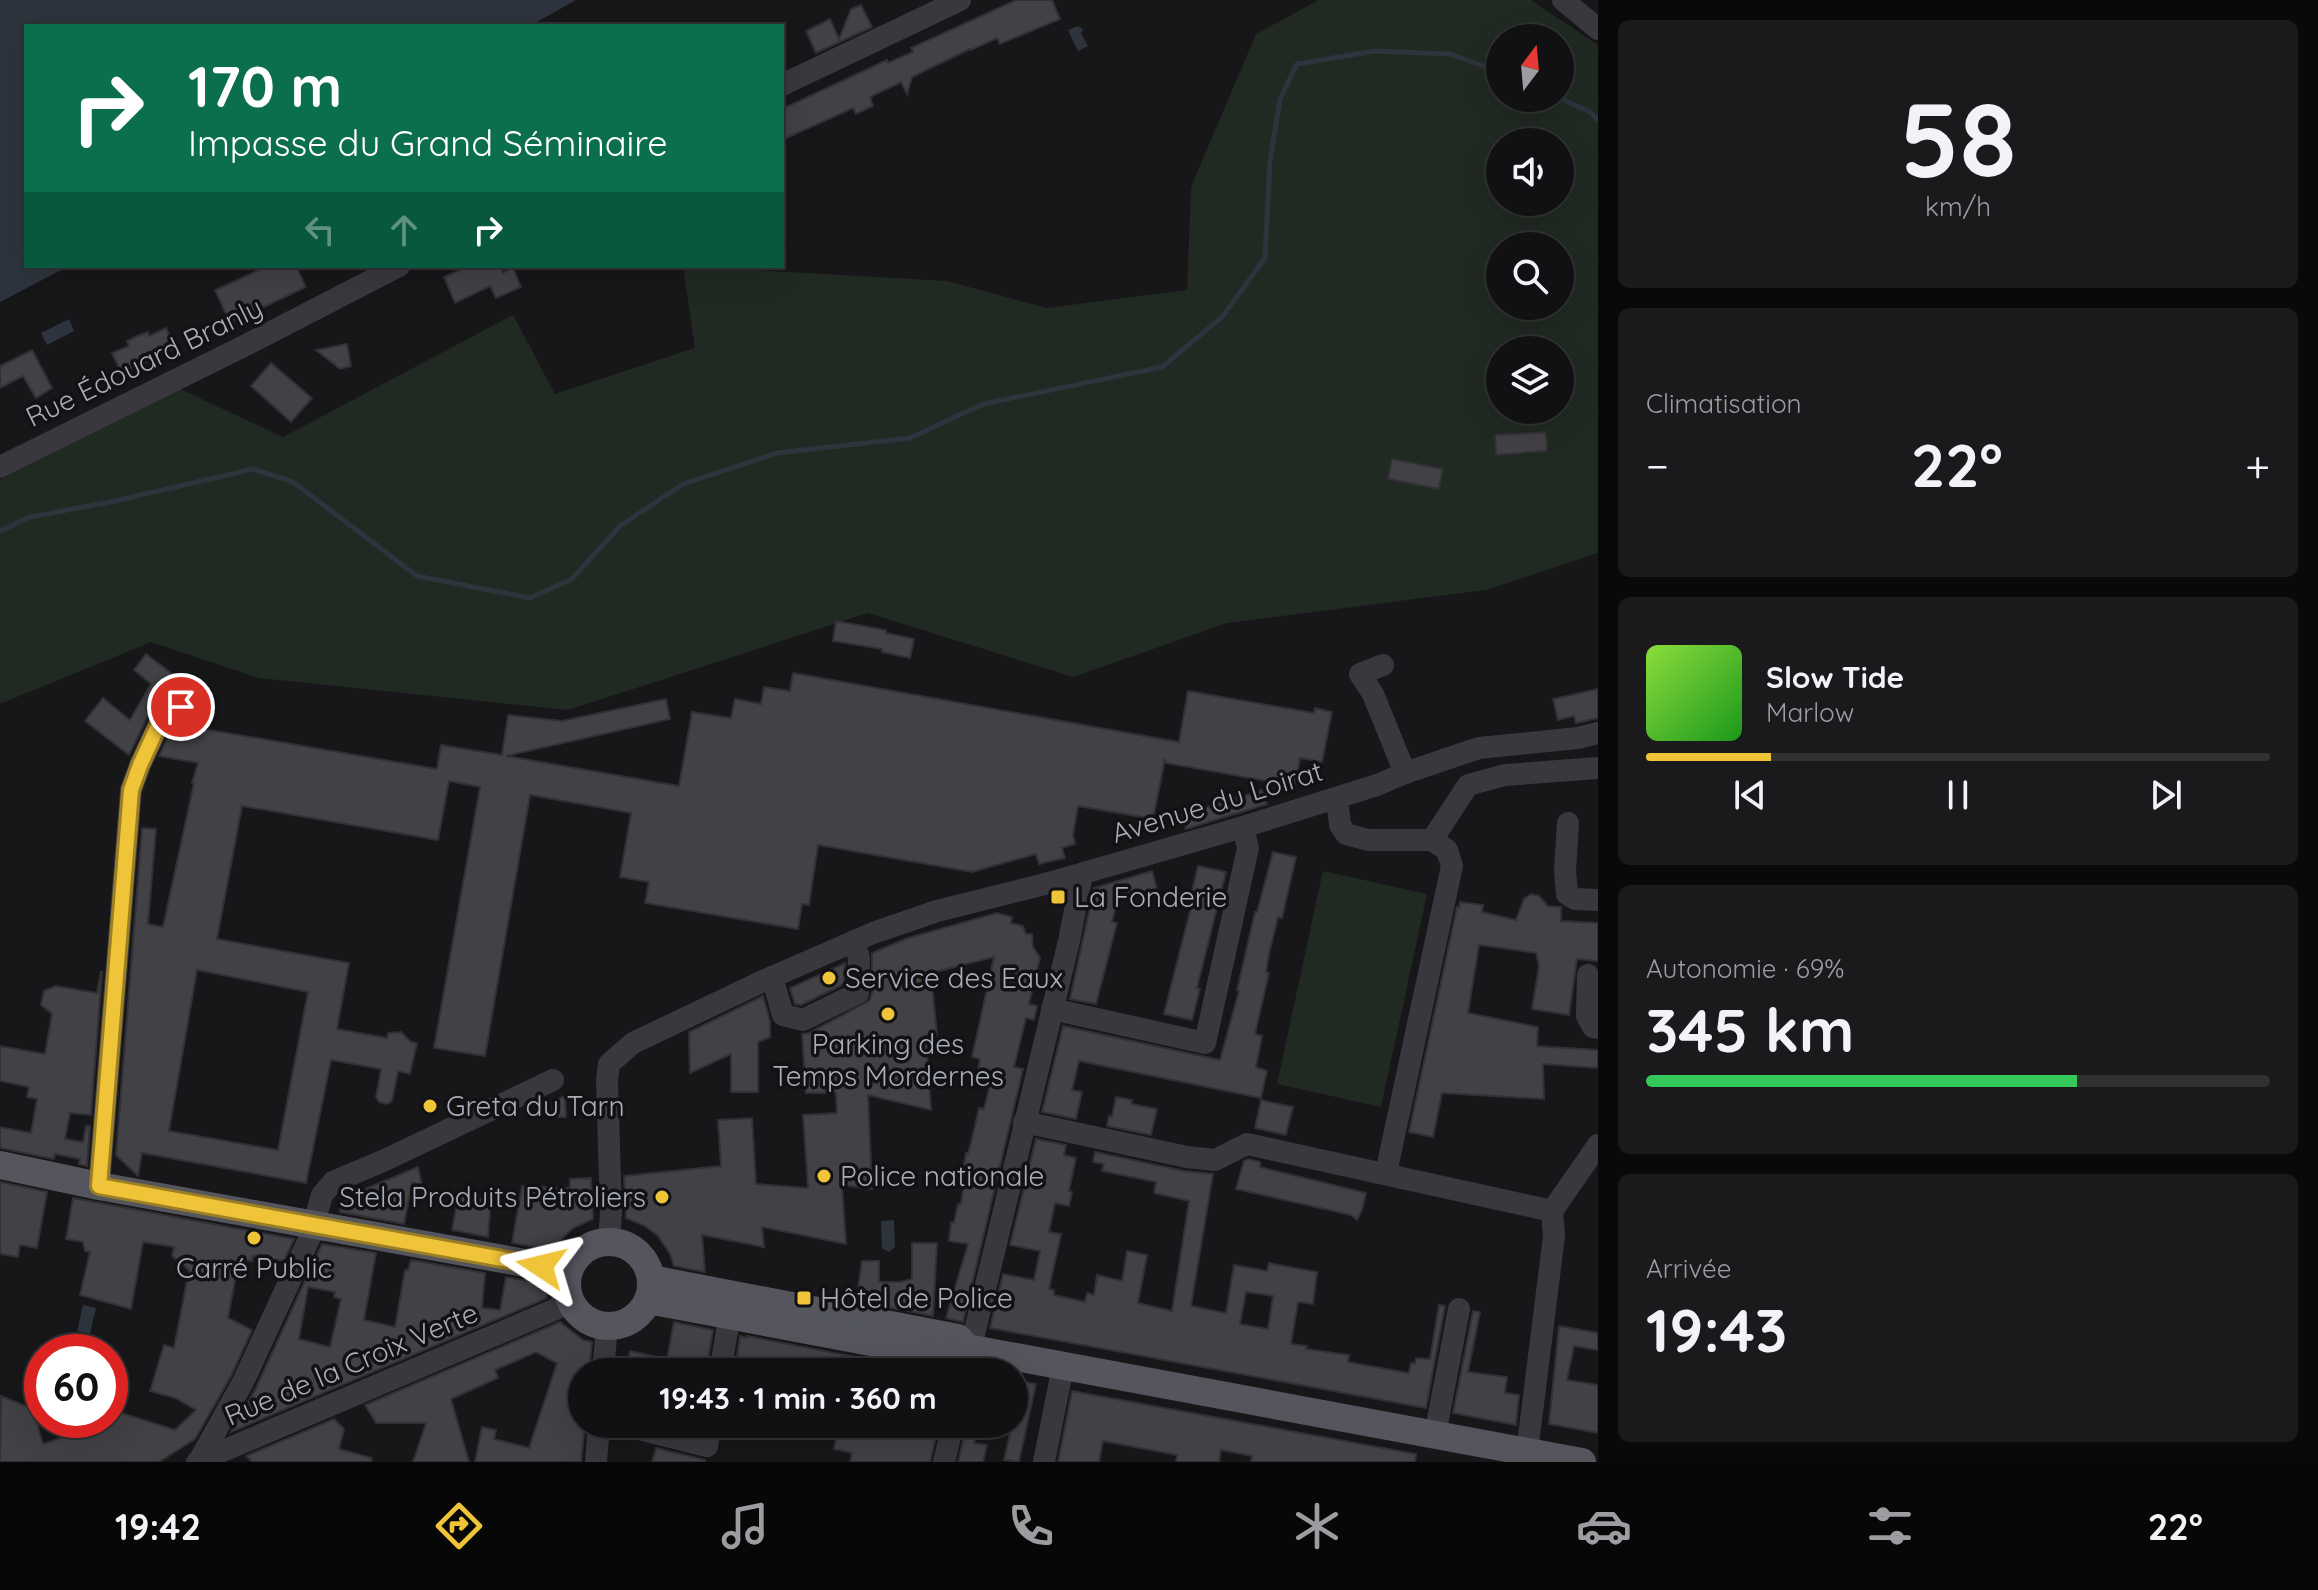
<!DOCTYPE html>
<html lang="fr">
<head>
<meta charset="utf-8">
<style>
	:root { --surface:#111113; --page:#1a1a1c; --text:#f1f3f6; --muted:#9c9da0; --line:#303133; --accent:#f0c438 }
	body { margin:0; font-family:Quicksand,sans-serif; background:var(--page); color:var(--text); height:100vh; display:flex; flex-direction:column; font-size:30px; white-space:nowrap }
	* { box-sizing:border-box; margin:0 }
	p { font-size:26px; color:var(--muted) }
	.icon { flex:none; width:44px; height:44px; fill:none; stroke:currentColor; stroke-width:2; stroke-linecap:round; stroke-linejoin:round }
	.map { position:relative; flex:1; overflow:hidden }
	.panel { display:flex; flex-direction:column; gap:20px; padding:20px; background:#09090a; width:720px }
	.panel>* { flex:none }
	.banner { position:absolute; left:24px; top:24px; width:760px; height:244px; border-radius:0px; box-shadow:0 8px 32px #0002,0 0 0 2px var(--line); background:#0b6e4f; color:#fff; overflow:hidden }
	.needle { width:52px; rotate:16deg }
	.buttons { position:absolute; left:1486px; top:24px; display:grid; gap:16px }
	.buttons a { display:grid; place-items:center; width:88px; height:88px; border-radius:50%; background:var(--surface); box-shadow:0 8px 32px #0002,0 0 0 2px var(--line); font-size:40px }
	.speed { position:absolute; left:24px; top:1334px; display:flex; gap:16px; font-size:40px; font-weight:700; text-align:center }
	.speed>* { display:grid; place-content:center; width:104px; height:104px; border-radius:50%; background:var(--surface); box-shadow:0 8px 32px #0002,0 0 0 2px var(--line); line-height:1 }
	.speed .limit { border:12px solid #d22; background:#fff; color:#111 }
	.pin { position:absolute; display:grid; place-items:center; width:68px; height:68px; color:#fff; margin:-34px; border:4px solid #fff; border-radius:50%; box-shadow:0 2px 8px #0007 }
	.me { position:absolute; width:88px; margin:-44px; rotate:280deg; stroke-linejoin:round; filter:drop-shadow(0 0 6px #0008) }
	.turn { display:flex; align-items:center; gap:28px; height:168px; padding:0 32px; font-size:36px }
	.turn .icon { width:104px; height:104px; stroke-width:2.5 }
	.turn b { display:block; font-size:56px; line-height:68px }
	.lanes { display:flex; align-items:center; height:76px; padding:0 32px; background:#0003; justify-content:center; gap:40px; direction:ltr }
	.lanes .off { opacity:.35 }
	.big { font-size:60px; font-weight:800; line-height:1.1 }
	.panel .card { flex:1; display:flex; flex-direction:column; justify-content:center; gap:12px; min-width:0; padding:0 28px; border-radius:12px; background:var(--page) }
	.panel .dial { align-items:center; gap:0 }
	.dial b { font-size:104px; line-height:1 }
	.song { display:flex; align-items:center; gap:24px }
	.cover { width:96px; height:96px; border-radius:12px; background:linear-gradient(135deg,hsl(90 70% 55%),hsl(120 70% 35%)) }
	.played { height:8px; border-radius:4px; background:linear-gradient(90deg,var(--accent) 20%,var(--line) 20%) }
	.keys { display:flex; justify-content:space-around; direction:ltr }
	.heat { display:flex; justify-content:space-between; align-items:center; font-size:44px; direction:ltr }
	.charge { height:12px; border-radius:6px; background:linear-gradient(90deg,#34c759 69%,var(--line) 0) }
	.trip { position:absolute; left:568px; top:1358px; width:460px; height:80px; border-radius:40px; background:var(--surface); box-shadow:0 8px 32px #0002,0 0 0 2px var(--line); font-weight:800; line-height:80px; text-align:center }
	.dock { display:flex; height:128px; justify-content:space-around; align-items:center; background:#070708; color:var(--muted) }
	.dock .icon { width:56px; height:56px }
	.dock .active { color:var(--accent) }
	.dock b { font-size:36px; color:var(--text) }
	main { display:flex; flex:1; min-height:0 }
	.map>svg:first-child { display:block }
	.green { fill:#212923; fill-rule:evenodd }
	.water { fill:#2d343d }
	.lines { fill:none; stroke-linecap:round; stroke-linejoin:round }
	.stream { stroke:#2d343d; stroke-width:5 }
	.building { fill:#414146; stroke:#313135; stroke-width:2; fill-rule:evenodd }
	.minor { stroke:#38383e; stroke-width:22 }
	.major { stroke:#54555d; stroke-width:28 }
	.route-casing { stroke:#9c7f24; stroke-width:20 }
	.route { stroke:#f0c438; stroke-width:14 }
	.poi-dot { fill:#f0c438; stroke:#121214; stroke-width:3 }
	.labels { text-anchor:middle; stroke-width:7; stroke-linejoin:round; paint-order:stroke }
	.street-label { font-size:28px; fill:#a9acb9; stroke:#121214 }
	.poi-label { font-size:28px; fill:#a9acb9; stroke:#121214; text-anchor:start }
</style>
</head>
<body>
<main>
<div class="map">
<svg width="1598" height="1462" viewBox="0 0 1598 1462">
	<rect width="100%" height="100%" fill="#171719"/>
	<!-- green -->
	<g class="green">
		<path d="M1319,0H1531L1598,45V553L1486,590L1227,623L1073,677L868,613L568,710L259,678L151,642L0,704V480L178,388L283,437L513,315L555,394L695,348L683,266L947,281L1047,308L1187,290L1191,187L1256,34ZM1500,38H1560V98H1500ZM1500,142H1560V202H1500ZM1500,246H1560V306H1500ZM1500,350H1560V410H1500Z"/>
		<path d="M1323,871L1427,894L1381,1107L1277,1084Z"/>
	</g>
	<!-- water -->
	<g class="water">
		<path d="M0,0H576L530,26H26V266H69L0,302Z"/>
		<path d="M1078,26L1083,29L1081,33L1088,46L1078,51L1068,30Z"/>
		<path d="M69,319L74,331L47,345L41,333Z"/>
		<path d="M894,1220L895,1247L889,1252L882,1248L881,1221Z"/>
		<path d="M83,1305L96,1308L90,1334L77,1331Z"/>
	</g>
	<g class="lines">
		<!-- stream -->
		<g class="stream">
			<path d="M1560,98L1590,112L1598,120"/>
			<path d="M0,531L30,517L115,501L253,469L293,482L417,576L530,598L572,579L620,526L683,484L777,453L910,438L983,404L1162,367L1222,317L1265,258L1270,161L1280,99L1297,64L1374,51L1450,54L1500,72"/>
		</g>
	</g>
	<!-- building -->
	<g class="building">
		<path d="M1016,0H1052L1060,19L1000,44L997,38L971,50L970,49L912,77L907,94L901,82L870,97L873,106L856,114L853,108L782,140V109L887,60L888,63L913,52L911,48Z"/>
		<path d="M861,5L872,27L816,53L806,31L830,19L839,39L851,9Z"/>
		<path d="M268,266H296L306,287L230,323L215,290Z"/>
		<path d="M470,266H500L503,273L513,268L521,287L496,298L490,286L455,303L444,277Z"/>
		<path d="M166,328L175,348L122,374L112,353L129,346L127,341L137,336L148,332L149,336Z"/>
		<path d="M347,344L351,366L340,369L316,350Z"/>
		<path d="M32,350L52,388L36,398L23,376L0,388V366Z"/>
		<path d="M271,363L312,398L291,422L251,386Z"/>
		<path d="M1546,432L1547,451L1496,455L1495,435Z"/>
		<path d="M1392,459L1443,469L1439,489L1388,479Z"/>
		<path d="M836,621L886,630V633L914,639L910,658L882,652V649L833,641Z"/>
		<path d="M146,654L179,679L166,701L147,718L129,755L85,721L103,698L130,720L151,684L134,670Z"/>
		<path d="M793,673L1179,742L1188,691L1314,713L1315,708L1332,712L1322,762L1300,758L1295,786L1166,763L1165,759L1153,819L1078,806L1073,835L1075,844L1062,848L1065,858L1039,864L1036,854L972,872L818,845L809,905L802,904L798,929L645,903L649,882L620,877L631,813L530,795L485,1056L434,1048L480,787L449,781L438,840L242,806L217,939L349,963L337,1029L387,1038L388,1033L401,1032L411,1042L417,1043L410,1074L398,1071L392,1101L387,1104L379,1102L376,1097L381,1069L331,1060L306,1183L142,1153L138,1176L116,1155L142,828L156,829L148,924L163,927L194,783H192L198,763L159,756L170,733L181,725L437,769L441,745L502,755L508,715L562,721L666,699L670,719L506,756L679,786L692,712L731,718L735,699L761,704L764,687L790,691ZM197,970L308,992L278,1150L169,1131Z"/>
		<path d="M1598,689V718L1576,723L1574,716L1558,720L1553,699Z"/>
		<path d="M1262,790L1267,804L1186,829L1182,815Z"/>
		<path d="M1273,852L1296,857L1282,918L1278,917L1269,954L1266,972L1269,973L1255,1034L1262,1036L1256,1067L1267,1071L1261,1098L1079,1061L1072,1090L1082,1092L1076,1119L1042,1112L1063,1026L1220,1060L1239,991L1237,990L1255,912H1257Z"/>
		<path d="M1198,866L1226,872L1197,988L1200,989L1192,1020L1164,1014L1192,903H1189Z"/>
		<path d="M1152,871L1157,889L1118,898L1112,922L1117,923L1096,1004L1070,999L1094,888Z"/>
		<path d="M1531,894L1539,896L1548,906L1561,907V921L1598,923V961L1577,959L1569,1015L1532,1009L1539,966L1536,953L1479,945L1468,1013L1538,1027L1537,1046L1598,1050V1068L1543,1064L1544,1099L1442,1093L1433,1137L1409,1132L1457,907L1459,908L1460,902L1483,905L1482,912L1516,920L1524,899Z"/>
		<path d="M997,913L1012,917L1011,923L1023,926L1026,934H1032L1033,947L1040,958L1029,1004L1037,1006L1034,1020L1026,1018L1014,1067L1023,1069L963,1322L946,1318L968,1244L949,1241L951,1222L954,1223L958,1204H961L965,1177H962L966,1153H968L971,1143L979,1108L984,1109L993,1073L978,1069L980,1059L972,1057L994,957L931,973L937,1035L926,1036L931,1110L868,1095L872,1189L842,1185L846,1244L762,1227L764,1247L702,1235L705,1272L674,1266L670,1254L658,1236L645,1226L626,1218L624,1176L721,1166L718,1120L752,1118L756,1184L808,1188L803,1115L837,1113L836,1093H806L802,1034L809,1033L869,1001L872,993V953L908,938Z"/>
		<path d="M845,963L844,984L801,1005L795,1004L790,988Z"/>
		<path d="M101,972H102L91,1115L70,1113L65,1139L83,1142L86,1126H90L87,1166L79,1164L80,1159L55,1154L54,1159L0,1148V1127L31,1133L37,1099L27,1097L29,1087L0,1081V1046L45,1054L52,1014L41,1005L44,991L56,986L97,993Z"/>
		<path d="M763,996L770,1021V1037L758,1042V1092H731V1054L690,1073L689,1032Z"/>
		<path d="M565,1096L566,1117H552V1102Z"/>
		<path d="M1116,1097L1132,1100L1131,1104L1157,1109L1151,1135L1107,1126L1109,1116L1112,1117Z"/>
		<path d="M1261,1100L1293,1107L1286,1135L1255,1128Z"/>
		<path d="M1036,1139L1066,1145L1064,1155L1076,1158L1069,1191L1072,1192L1069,1206L1055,1203L1049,1232L1061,1234L1049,1289L1054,1290V1295L1085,1302L1087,1293L1094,1295L1097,1275L1122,1281L1127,1251L1147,1255L1138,1303L1172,1311L1189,1201L1154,1193L1156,1182L1102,1171L1104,1164L1093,1162L1095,1152L1184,1171L1213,1174L1191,1306L1226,1313L1234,1265L1267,1271L1269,1263L1317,1272L1313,1304L1298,1302L1291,1344L1307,1346L1306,1349L1349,1355L1348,1362L1409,1373L1411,1363L1415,1364L1416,1358L1430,1359L1439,1305L1445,1306L1426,1408L990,1328L1003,1274L1034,1280L1040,1251L1010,1245ZM1246,1292L1273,1296L1268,1329L1240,1324Z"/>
		<path d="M1248,1159L1260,1162V1167L1366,1193L1362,1210L1357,1220L1351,1215L1236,1189L1244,1161Z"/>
		<path d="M418,1167L422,1185L412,1183L404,1224L340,1212L341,1199Z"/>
		<path d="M591,1178L593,1219L573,1228L558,1243L554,1251L512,1243L522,1186L570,1188V1179Z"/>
		<path d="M0,1182L47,1192L37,1248L20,1245L18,1257L0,1254Z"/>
		<path d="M459,1193L491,1200L488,1237L452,1230Z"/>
		<path d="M73,1198L294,1239L284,1261L253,1256L252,1261L239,1259L228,1318L252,1330L231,1376L195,1439L159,1462H0L1,1396L33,1409L43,1444L73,1434L70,1425L89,1432L94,1420H110V1409L175,1430L196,1410L175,1398L150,1391L164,1345L174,1348L189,1270L172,1256L174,1247L143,1242L131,1309L80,1295L90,1252L85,1251L83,1242L66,1239Z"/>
		<path d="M912,1243H937L933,1316L856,1301L862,1261H879V1282H900L912,1279Z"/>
		<path d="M322,1244L376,1253L364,1320L395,1327L405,1270H408L411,1260L485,1273L482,1308L500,1310L506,1277L546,1284L547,1298L231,1432L256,1388ZM308,1287L335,1292L334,1297L341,1299L330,1347L299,1339Z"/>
		<path d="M1473,1311L1480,1312L1468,1372L1507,1377L1505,1393L1519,1395L1516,1425L1453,1413Z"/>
		<path d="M560,1322L583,1340L592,1342L589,1372H582V1424H585L581,1462H475L482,1427L496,1430L494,1439L529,1448L557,1363L536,1352L495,1370L498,1378L451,1399L469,1462H413L426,1423H376L365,1405Z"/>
		<path d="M674,1322L713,1330L706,1372H625L630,1351L667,1359Z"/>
		<path d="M1559,1326L1598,1333V1350L1574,1346L1567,1380L1598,1385V1433L1549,1424Z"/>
		<path d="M740,1336L747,1338V1336L933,1372H746L748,1366L736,1363Z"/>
		<path d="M1014,1380L1036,1384L1019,1462L1004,1460L1012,1424H1014Z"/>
		<path d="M1072,1391L1416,1454L1415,1462H1251L1252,1456L1221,1450L1219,1462H1176L1177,1455L1103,1441L1099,1462H1058Z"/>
		<path d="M334,1419L344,1429L339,1449L372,1458L371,1462H252L246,1456Z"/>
		<path d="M859,1424H939L930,1462H850L852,1453L834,1449L839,1425L858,1429Z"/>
		<path d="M967,1424H978L974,1443L987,1445L983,1462H958Z"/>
		<path d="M656,1448L705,1460V1462H652Z"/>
	</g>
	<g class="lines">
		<!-- minor -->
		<g class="minor">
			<path d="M1563,0L1598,29"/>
			<path d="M782,85L960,0"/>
			<path d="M0,467L242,347L399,266"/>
			<path d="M1383,665L1360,674L1373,694L1405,773"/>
			<path d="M1337,798L1340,825L1346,834L1368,840H1432L1468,785L1505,775L1598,768"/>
			<path d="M1568,823L1565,870L1567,894L1575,899L1598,900"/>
			<path d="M1588,975L1587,1016L1593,1027L1598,1028"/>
			<path d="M772,977L783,1015L803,1020L858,993L859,958L854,941"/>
			<path d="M1052,1009L1205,1043L1248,848L1243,827"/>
			<path d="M1024,1122L1187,1157L1215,1160L1247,1144L1552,1211"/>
			<path d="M1386,1173L1452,866L1447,850L1432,840"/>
			<path d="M99,1186L131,790L140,765L159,724L181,707"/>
			<path d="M609,1242L611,1212L607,1080L609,1064L633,1043L763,981L873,933L937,911L1049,883L1243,827L1377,785L1405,773L1479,748L1578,738L1598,733"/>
			<path d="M603,1372L607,1326"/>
			<path d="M720,1372L732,1302"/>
			<path d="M965,1372L1069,941L1082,874"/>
			<path d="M619,1424L707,1446L711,1424"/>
			<path d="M1435,1435L1459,1309"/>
			<path d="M1527,1452L1554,1236L1552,1211L1598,1145"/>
			<path d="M199,1461L243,1382L310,1237L322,1195L333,1182L385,1160L553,1080"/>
			<path d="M197,1462L556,1309L569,1297"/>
			<path d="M596,1462L599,1424"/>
			<path d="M944,1462L953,1424"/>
			<path d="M1044,1462L1063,1366"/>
		</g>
		<!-- major -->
		<g class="major">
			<path d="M0,1165L99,1186L569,1271"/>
			<circle cx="609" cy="1284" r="42"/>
			<path d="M651,1279L958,1338L967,1348L1582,1462"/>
			<path d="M648,1300L945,1356L957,1354L967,1348"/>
		</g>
	</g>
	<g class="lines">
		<!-- route casing -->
		<g class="route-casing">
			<path id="route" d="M181,707L159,724L140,765L131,790L99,1186L541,1266"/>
		</g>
		<!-- route -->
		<use href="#route" class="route"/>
	</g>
	<!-- markers -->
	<g class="poi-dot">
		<rect x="1050" y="889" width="16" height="16" rx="4"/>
		<circle cx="829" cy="978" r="8"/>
		<circle cx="888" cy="1014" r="8"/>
		<circle cx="430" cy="1106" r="8"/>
		<circle cx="824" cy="1176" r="8"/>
		<circle cx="662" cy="1197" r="8"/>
		<circle cx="254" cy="1238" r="8"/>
		<rect x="796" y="1290" width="16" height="16" rx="4"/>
	</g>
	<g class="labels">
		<!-- street labels -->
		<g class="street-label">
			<text transform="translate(144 362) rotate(-26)" y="10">Rue Édouard Branly</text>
			<text transform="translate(1217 802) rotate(-17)" y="10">Avenue du Loirat</text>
			<text transform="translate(351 1364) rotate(-23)" y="10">Rue de la Croix Verte</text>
		</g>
		<!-- poi labels -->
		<g class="poi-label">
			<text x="1074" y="907">La Fonderie</text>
			<text x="845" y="988">Service des Eaux</text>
			<text x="888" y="1054" text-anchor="middle">Parking des<tspan x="888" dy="32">Temps Mordernes</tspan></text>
			<text x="446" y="1116">Greta du Tarn</text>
			<text x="840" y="1186">Police nationale</text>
			<text x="646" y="1207" text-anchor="end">Stela Produits Pétroliers</text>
			<text x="254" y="1278" text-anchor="middle">Carré Public</text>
			<text x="820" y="1308">Hôtel de Police</text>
		</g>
	</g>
</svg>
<div class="buttons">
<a><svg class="needle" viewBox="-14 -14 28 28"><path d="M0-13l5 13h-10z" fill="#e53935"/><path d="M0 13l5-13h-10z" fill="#9c9da0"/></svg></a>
<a><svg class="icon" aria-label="sound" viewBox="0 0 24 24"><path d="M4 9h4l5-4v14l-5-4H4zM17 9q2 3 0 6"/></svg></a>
<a><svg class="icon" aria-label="search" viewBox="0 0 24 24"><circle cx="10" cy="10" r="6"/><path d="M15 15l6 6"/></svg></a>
<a><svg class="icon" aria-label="layers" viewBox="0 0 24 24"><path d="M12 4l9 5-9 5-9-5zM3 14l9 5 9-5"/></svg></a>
</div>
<div class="speed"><div class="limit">60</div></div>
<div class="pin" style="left:181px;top:707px;background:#d93025"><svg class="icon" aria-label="arrive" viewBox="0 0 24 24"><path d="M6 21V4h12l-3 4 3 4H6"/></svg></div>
<svg class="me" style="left:541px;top:1266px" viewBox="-20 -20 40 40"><path d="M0-17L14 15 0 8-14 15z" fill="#f0c438" stroke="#fff" stroke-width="4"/></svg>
<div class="trip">19:43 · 1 min · 360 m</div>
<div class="banner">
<div class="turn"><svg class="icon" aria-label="right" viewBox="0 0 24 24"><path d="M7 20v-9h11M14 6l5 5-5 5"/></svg><div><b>170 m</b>Impasse du Grand Séminaire</div></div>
<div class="lanes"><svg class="icon off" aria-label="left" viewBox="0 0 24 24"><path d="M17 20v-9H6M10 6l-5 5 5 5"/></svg><svg class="icon off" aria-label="ahead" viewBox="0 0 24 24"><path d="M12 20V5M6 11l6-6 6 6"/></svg><svg class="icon" aria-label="right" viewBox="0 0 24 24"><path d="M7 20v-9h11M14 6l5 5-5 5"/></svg></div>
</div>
</div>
<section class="panel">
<div class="card dial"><b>58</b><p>km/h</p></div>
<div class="card"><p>Climatisation</p>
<div class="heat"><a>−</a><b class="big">22°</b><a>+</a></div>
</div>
<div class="card">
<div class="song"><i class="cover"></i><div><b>Slow Tide</b><p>Marlow</p></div></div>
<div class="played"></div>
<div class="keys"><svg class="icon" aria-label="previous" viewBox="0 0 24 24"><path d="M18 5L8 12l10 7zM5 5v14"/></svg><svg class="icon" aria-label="pause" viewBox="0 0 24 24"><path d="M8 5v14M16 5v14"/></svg><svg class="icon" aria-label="next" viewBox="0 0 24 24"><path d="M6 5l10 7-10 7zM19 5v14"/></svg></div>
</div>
<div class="card"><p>Autonomie · 69%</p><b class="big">345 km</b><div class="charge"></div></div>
<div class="card"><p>Arrivée</p><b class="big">19:43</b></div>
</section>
</main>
<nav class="dock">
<b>19:42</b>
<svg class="icon active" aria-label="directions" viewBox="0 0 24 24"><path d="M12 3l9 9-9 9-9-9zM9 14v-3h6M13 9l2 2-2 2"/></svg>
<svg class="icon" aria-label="music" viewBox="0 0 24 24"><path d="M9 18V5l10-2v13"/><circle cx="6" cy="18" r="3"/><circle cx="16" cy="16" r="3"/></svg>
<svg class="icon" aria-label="phone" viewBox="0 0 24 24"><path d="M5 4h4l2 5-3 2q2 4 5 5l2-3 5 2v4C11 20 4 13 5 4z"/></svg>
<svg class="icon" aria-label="climate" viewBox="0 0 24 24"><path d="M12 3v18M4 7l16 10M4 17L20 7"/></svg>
<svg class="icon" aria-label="car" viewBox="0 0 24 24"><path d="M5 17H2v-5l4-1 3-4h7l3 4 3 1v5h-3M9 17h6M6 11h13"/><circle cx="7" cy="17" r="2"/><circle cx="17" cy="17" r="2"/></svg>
<svg class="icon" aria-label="filters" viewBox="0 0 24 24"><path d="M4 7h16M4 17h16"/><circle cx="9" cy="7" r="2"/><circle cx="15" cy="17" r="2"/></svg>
<b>22°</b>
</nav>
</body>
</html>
